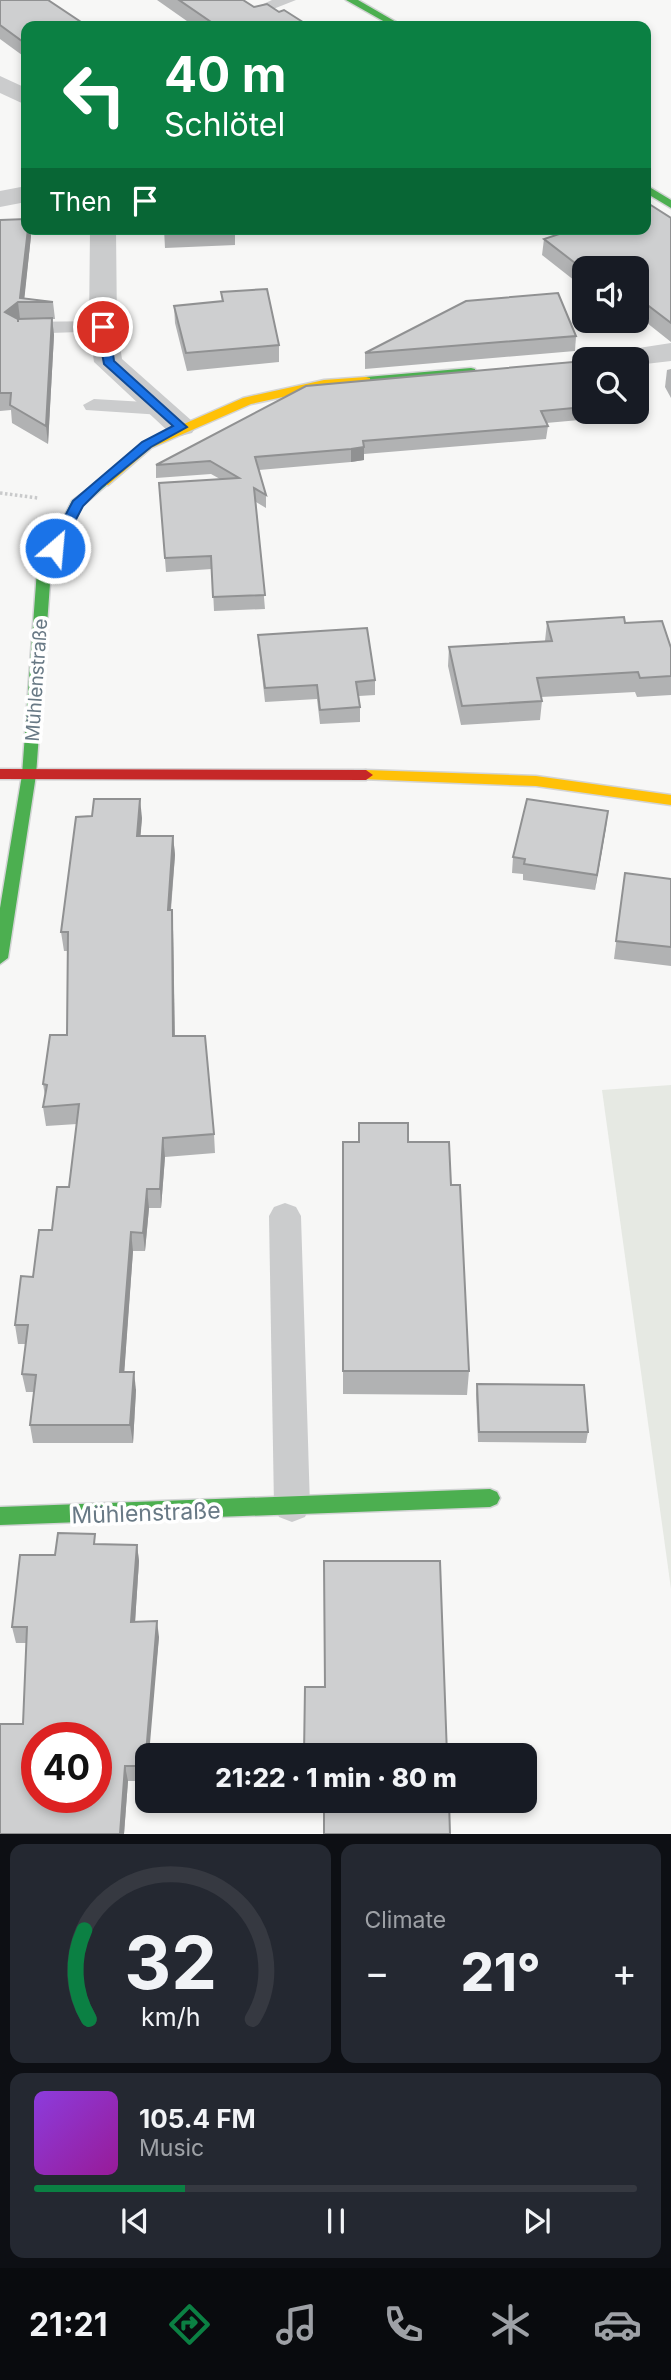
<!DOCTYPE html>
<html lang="en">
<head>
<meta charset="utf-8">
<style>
	:root { --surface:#171b24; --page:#242831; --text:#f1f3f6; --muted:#9ea1a6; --line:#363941; --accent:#0b8043 }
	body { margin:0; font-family:Inter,sans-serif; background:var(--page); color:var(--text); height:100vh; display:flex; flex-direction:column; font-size:26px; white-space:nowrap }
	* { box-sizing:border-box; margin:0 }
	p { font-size:23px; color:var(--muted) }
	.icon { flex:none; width:38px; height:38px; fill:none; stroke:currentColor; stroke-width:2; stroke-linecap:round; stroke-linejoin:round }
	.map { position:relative; height:1834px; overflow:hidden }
	.side { display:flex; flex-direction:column; gap:10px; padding:10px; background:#0d0f14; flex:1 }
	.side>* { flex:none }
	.top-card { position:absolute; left:21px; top:21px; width:630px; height:214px; border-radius:14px; box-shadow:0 4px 10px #0003; background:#0b8043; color:#fff; overflow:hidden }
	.buttons { position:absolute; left:572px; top:256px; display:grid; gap:14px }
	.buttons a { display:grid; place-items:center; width:77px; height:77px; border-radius:14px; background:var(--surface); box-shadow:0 4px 10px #0003; font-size:35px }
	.speed { position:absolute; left:21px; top:1722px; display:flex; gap:14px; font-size:35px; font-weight:700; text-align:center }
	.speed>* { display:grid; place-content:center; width:91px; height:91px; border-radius:50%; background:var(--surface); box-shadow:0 4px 10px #0003; line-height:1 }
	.speed .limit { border:10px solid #d22; background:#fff; color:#111 }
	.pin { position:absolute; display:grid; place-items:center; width:60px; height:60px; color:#fff; margin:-30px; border:4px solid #fff; border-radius:50%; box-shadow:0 2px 7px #0007 }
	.me { position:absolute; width:77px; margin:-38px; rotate:27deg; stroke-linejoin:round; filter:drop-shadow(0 0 5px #0008) }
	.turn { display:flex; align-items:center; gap:24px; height:147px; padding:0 28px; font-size:32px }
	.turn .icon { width:91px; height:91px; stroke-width:2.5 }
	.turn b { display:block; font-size:49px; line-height:60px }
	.then { display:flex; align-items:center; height:66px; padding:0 28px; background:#0003; gap:14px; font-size:26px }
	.big { font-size:52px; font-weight:800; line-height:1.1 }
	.side .widget { flex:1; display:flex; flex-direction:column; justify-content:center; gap:10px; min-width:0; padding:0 24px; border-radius:14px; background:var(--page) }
	.side .dial { align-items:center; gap:0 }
	.dial svg { height:182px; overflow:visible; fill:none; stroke:var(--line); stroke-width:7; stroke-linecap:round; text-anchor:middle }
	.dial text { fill:var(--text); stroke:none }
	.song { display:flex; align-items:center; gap:21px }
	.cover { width:84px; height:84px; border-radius:10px; background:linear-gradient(135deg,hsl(270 70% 55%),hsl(300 70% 35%)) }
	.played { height:7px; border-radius:4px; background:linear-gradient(90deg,var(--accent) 25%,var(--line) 25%) }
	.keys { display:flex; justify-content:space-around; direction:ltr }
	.heat { display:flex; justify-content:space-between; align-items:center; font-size:38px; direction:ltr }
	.side .tiles { flex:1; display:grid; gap:10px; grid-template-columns:1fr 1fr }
	.widget:last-child { grid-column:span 2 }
	.trip { position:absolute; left:135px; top:1743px; width:402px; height:70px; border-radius:14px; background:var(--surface); box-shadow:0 4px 10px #0003; font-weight:800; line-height:70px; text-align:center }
	.tabs { display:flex; height:112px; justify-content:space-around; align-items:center; background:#090b0e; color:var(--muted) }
	.tabs .icon { width:49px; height:49px }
	.tabs .selected { color:var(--accent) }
	.tabs b { font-size:32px; color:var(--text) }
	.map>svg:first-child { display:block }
	.green { fill:#e6e9e3 }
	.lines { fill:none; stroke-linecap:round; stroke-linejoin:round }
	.fast-casing { stroke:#d3d4d5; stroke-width:3 }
	.slow-casing { stroke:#d3d4d5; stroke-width:3 }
	.jam-casing { stroke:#d3d4d5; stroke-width:3 }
	.path { stroke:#c9cacb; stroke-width:3.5; stroke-dasharray:2.5 2.5; stroke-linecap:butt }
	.lane { fill:#cbcccd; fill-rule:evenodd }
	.street { fill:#cbcccd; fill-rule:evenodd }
	.fast { fill:#4caf50; fill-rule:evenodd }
	.slow { fill:#ffc107; fill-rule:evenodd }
	.jam { fill:#c62828; fill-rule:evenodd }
	.wall { fill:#b1b2b3 }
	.shaded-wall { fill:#909192 }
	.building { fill:#cecfd0; stroke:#909192; stroke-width:2; fill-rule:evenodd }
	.route { fill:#1a73e8; stroke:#114b97; stroke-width:2 }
	.labels { text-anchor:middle; stroke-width:7; stroke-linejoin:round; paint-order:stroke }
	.street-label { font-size:19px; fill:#687985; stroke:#fff }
	.near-street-label { font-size:23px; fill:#687985; stroke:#fff }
</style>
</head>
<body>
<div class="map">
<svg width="671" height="1834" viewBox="0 0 671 1834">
	<rect width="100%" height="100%" fill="#f7f7f6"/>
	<!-- green -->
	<path class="green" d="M671,1085V1589L602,1090Z"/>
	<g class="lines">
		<!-- fast casing -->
		<g class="fast-casing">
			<g id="fast">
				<path d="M346,0H358L403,26H392Z"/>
				<path d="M646,185L671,200V208L646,193Z"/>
				<path d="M471,368L475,369V375L366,385L360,381L366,377Z"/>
				<path d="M104,478L110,482L82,506L51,570L36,775L8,958L0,964V908L22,775L37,570L72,501Z"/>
				<path d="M490,1489L497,1492L500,1498L497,1504L490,1507L0,1525V1507Z"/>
			</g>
		</g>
		<!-- slow casing -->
		<g class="slow-casing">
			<g id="slow">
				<path d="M366,377L370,378V384L324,388L251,404L151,448L108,485H100L98,482L143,442L243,398L324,380Z"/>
				<path d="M366,770L536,776L671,795V805L536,786L361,779L359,775L361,771Z"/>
			</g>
		</g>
		<!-- jam casing -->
		<g class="jam-casing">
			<path id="jam" d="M0,769L366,770L373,775L366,780L0,779Z"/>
		</g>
		<!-- path -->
		<path class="path" d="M0,493L38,498"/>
		<!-- lane -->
		<g class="lane">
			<path d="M272,0H296L258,15L250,10Z"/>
			<path d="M103,321L113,327L110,331L20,334L10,328L20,322Z"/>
			<path d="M94,399L162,403L173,409L162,415L86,410L83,405Z"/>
			<path d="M285,1203L296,1207L301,1216L310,1506L305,1517L292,1522L279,1517L274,1506L269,1216L274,1207Z"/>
		</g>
		<!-- street -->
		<g class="street">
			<path d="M0,76L26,88V105L0,93Z"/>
			<path d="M26,186V202L0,207V191Z"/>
			<path d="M90,229H116L117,327L122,359L192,421L196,427L192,433L181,436L170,433L94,362L89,327Z"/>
			<path d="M671,343V361L637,365V359H602L606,353Z"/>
		</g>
		<!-- fast -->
		<use href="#fast" class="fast"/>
		<!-- slow -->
		<use href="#slow" class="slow"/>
		<!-- jam -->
		<use href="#jam" class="jam"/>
	</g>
	<!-- wall -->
	<g class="wall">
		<path d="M0,0L26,26V58L0,39Z"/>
		<path d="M157,0H243L254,7L279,12L309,26H194Z"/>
		<path d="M671,218V342L637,315V268H584V288L542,255L544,239L570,230L569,229H646Z"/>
		<path d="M0,220L26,229H30L31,236L24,298L53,302L55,319H52L54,335L48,444L12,423L11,410L0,411Z"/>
		<path d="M164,229H235V245L165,248Z"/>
		<path d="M221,292L279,345V362L187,371L175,323L174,306L222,301Z"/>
		<path d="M576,336L575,351L365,369V353Z"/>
		<path d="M584,361V411H603L602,418L546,423L548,426L546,439L364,454V460L351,462L259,470L266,495V508L256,502L265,609L214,611L212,569L166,572L159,483L220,479L211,474L156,478V465Z"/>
		<path d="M671,369V398L665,387L667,370Z"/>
		<path d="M547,622L625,623L671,648V695L637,697L635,692L541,697L542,701L540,720L461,725L448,666L449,647L545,641Z"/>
		<path d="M258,635L375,680V695L359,696L360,707V722L320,724L317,699L265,702L259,649Z"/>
		<path d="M142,818L140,836H173L175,855L171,910H172L173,929L175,1036L214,1134L215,1153L165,1157L161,1208H149L145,1251H133L124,1372L136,1390L133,1443H33L30,1425L34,1392H26L22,1374L26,1344H18L15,1325L69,1187L77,1124L46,1126L43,1107L45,1096L43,1084L67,1035L68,951H64L61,932Z"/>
		<path d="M606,827L595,890L523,880V874L512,873L513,857Z"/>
		<path d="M625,873L671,879V966L614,959Z"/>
		<path d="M359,1123L451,1185L469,1371L467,1395L343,1394V1142H359Z"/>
		<path d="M477,1384L588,1432L586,1443L478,1442L476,1394Z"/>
		<path d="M97,1544L137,1545L139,1561L135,1622L159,1637L147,1755V1781H128L124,1834H0L23,1724L27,1643H16L12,1627L55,1555Z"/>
	</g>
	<!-- shaded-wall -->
	<g class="shaded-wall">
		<path d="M28,229H30L31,236L24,302L20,298Z"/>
		<path d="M18,302L20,319V337L5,312Z"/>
		<path d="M52,318L54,335L48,444L46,426Z"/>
		<path d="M364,447V460L351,462V449Z"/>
		<path d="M140,799L142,818L139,855L137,836Z"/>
		<path d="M608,811L606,827L595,890L597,875Z"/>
		<path d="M173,836L175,855L169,929L168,910Z"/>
		<path d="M172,910L173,929L175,1055L173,1036Z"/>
		<path d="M163,1138L165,1157L161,1208L160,1189Z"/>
		<path d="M147,1189L149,1208L145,1251L143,1233Z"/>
		<path d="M131,1232L133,1251L123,1390L120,1372Z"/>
		<path d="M134,1372L136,1390L133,1443L130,1425Z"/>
		<path d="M137,1545L139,1561L134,1638L131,1622Z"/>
		<path d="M157,1621L159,1637L149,1755H147V1781L145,1766Z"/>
		<path d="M125,1766L128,1781L124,1834H120Z"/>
	</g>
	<!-- building -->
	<g class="building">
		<path d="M0,0H48L87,26H26V44L0,25Z"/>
		<path d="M179,0H243L254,7L267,4L279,12L284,10L309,26H217Z"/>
		<path d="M646,202L671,218V323L637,297V268H584V270L544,239L574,229H646Z"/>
		<path d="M26,219V229H28L20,298L53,302H18L5,312L18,319V322V319L52,318L46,426L10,405L11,393H0V220Z"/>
		<path d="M164,229H227L164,232Z"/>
		<path d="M267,289L279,345L186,353L174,306L223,301L221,292Z"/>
		<path d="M558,293L576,336L365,353L466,301Z"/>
		<path d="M584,361V407L541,411L548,426L363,441L364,447L351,449L255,457L266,495L254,488L265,595L213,597L211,556L165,558L159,483L239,478L210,461L156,465L306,386Z"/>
		<path d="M624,617L625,623L662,621L671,648V676L640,678L638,672L537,678L542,701L462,706L449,647L552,641L547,622Z"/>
		<path d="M367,628L375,680L356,682L360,707L320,710L317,685L265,688L258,635Z"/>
		<path d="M94,799H140L137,836H173L168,910H172L173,1036H205L214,1134L163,1138L160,1189H147L143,1233L131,1232L120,1372H134L130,1425H30L36,1375L22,1374L28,1325H15L21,1276L33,1277L39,1230H52L57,1187H69L79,1104L43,1107L47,1085L43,1084L50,1035H67L68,932H61L76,817L92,816Z"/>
		<path d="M527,799L608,811L597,875L524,864L525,859L513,857Z"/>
		<path d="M625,873L671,879V947L616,941Z"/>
		<path d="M359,1123H408V1142H449L451,1185H460L469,1371H343V1142H359Z"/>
		<path d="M477,1384L584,1385L588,1432H479Z"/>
		<path d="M58,1533L95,1534L94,1544L137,1545L131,1622L157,1621L145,1766H125L120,1834H0V1724H23L27,1627H12L20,1555H55ZM37,1738H96V1797H37Z"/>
		<path d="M324,1561H440L447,1755H304L305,1687H325Z"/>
		<path d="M324,1801H449L450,1834H324Z"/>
	</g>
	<!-- route -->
	<path class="route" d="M103,324L109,327L114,361L187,427L151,447L102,487L83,506L61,548L55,552L48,548L73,501L142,442L173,426L104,364L97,327Z"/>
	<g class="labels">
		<!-- street labels -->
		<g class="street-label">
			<text transform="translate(36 680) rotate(-86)" y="7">Mühlenstraße</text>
		</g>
		<!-- near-street labels -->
		<g class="near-street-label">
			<text transform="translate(146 1513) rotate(-2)" y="8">Mühlenstraße</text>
		</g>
	</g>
</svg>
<div class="buttons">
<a><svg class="icon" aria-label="sound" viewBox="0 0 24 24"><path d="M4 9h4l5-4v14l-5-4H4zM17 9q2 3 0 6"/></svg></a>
<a><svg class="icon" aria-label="search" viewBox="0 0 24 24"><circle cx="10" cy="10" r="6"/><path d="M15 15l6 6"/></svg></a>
</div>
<div class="speed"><div class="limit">40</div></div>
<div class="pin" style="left:103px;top:327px;background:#d93025"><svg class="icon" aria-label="arrive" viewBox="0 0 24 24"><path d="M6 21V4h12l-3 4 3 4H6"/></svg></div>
<svg class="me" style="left:55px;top:548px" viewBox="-20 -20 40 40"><circle r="17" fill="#1a73e8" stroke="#fff" stroke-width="3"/><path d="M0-11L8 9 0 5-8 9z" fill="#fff"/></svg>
<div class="trip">21:22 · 1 min · 80 m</div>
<div class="top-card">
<div class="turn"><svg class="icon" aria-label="left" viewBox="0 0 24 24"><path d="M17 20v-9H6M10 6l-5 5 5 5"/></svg><div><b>40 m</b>Schlötel</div></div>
<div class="then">Then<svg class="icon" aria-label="arrive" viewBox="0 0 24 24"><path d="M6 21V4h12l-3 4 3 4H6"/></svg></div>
</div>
</div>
<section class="side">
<div class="tiles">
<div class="widget dial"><svg viewBox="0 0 100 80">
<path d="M14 69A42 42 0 1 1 86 69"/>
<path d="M14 69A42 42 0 0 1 12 30" stroke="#0b8043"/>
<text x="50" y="56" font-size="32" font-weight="700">32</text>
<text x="50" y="72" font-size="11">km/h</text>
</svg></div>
<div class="widget"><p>Climate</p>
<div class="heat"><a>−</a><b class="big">21°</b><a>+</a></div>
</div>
<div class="widget">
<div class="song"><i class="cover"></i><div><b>105.4 FM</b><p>Music</p></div></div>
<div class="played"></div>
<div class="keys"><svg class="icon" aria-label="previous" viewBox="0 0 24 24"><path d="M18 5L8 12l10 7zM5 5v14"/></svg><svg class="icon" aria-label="pause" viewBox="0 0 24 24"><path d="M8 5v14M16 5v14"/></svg><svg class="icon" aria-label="next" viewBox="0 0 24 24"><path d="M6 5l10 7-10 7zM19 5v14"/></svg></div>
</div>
</div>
</section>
<nav class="tabs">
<b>21:21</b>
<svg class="icon selected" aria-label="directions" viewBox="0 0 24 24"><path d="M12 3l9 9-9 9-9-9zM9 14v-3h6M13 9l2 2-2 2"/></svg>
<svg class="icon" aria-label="music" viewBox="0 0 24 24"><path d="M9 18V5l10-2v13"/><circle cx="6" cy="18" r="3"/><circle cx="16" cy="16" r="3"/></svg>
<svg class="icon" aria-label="phone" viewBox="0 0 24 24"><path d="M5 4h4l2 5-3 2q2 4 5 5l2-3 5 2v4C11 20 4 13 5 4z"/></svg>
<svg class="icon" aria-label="climate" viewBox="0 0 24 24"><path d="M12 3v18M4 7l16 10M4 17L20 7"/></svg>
<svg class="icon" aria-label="car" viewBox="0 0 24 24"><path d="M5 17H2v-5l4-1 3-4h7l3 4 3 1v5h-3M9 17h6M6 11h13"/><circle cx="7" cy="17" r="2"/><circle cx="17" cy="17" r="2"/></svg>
</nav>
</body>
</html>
